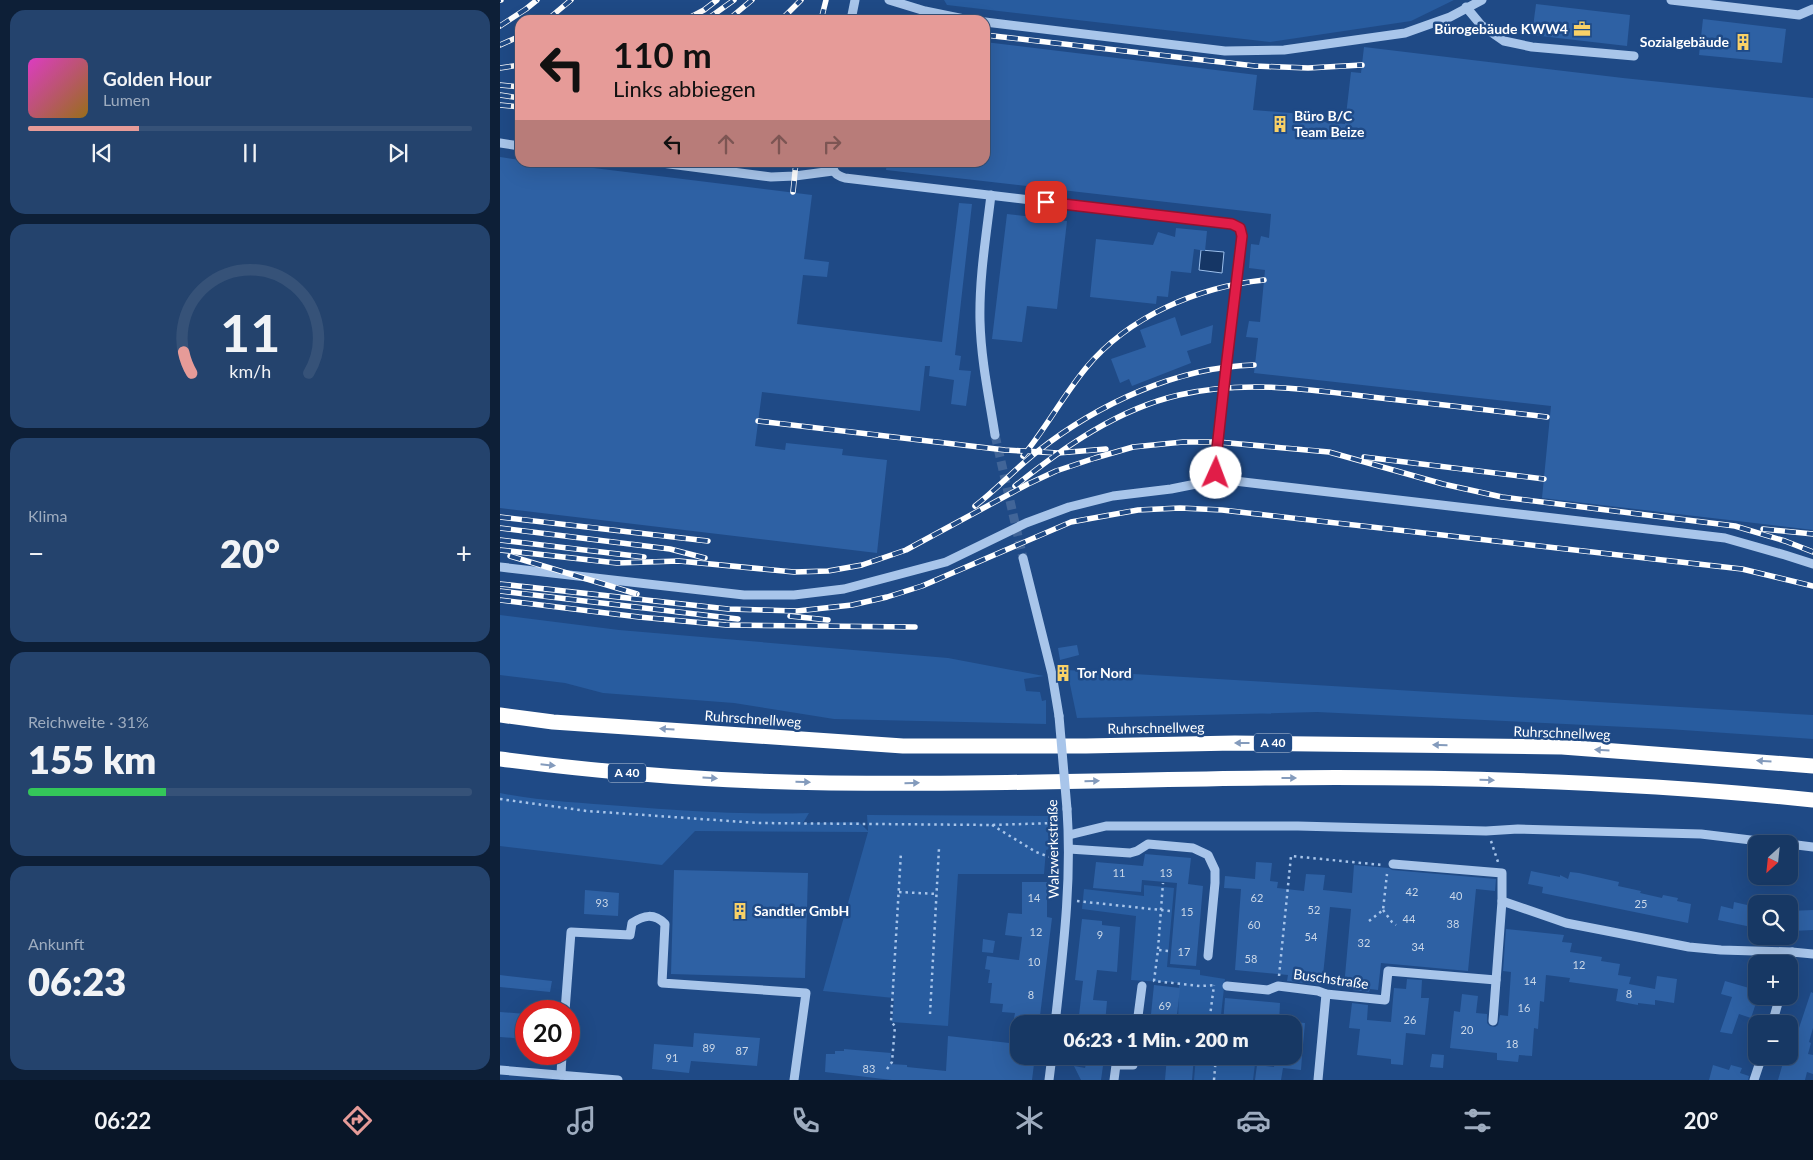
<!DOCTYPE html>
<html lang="de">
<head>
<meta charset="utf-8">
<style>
	:root { --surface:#173864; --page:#24436d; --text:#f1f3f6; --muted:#9eacbf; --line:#365278; --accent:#e69b98 }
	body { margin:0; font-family:Lato,sans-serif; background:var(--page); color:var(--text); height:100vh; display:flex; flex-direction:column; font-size:19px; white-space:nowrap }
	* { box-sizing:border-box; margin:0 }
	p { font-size:16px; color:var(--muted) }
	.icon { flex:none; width:28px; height:28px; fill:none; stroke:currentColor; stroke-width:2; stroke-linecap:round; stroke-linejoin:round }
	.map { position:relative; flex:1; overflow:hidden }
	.details { display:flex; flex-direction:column; gap:10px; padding:10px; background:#0d1f37; width:500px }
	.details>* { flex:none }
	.banner { position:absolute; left:15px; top:15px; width:475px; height:152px; border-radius:15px; box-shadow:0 5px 20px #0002,0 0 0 1px var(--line); background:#e69b98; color:#111; overflow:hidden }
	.needle { width:32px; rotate:207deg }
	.controls { position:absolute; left:1248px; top:835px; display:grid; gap:10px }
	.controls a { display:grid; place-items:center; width:50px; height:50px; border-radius:10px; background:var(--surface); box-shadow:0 5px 20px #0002,0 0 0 1px var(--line); font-size:25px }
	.speed { position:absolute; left:15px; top:1000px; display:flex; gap:10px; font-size:25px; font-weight:700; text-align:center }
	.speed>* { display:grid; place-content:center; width:65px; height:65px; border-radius:50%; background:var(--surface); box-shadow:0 5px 20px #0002,0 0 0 1px var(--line); line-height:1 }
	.speed .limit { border:8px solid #d22; background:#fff; color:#111 }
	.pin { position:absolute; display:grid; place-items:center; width:42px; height:42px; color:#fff; margin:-21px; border-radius:10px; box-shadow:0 2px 8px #0006 }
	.me { position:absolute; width:55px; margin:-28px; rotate:2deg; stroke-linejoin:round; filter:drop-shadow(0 0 4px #0008) }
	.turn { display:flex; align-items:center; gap:18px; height:105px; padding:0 15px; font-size:22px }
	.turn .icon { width:65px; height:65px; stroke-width:2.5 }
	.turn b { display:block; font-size:35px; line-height:42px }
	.lanes { display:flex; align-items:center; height:48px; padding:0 15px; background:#0003; justify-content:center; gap:25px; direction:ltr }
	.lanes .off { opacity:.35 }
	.big { font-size:38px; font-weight:800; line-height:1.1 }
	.details .card { flex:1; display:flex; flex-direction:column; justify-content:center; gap:8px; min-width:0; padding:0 18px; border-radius:15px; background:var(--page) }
	.details .dial { align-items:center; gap:0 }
	.dial svg { height:130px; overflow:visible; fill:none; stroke:var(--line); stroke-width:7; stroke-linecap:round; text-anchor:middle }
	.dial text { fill:var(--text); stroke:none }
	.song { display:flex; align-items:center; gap:15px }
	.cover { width:60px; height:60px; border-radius:8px; background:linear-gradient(135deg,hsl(310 70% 55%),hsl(40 70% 35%)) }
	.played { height:5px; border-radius:2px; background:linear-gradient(90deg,var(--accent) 25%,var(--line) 25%) }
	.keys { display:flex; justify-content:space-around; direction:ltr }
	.heat { display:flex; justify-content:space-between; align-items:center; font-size:28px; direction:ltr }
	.charge { height:8px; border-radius:4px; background:linear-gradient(90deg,#34c759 31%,var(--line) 0) }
	.trip { position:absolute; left:510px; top:1015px; width:292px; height:50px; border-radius:15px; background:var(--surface); box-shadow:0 5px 20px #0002,0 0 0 1px var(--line); font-weight:800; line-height:50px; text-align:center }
	.tab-bar { display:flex; height:80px; justify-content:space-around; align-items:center; background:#091628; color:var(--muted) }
	.tab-bar .icon { width:35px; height:35px }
	.tab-bar .current { color:var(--accent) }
	.tab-bar b { font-size:22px; color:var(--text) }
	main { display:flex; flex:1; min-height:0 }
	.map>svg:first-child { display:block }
	.green { fill:#285c9f }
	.water { fill:#153665; stroke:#9bbfec }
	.building { fill:#2e61a4 }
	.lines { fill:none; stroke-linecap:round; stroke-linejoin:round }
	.minor-tunnel { stroke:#416598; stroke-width:9; stroke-dasharray:9 4.5; stroke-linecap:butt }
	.path { stroke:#a8c5ea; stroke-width:2.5; stroke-dasharray:2.5 4; stroke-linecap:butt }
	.minor { stroke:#a8c5ea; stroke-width:9 }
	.highway { stroke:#fff; stroke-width:15 }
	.rail-casing { stroke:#fff; stroke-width:5.5 }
	.rail { stroke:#1f4a86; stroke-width:4; stroke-dasharray:11; stroke-linecap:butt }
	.minor-bridge { stroke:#a8c5ea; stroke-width:9 }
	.oneway { fill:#849bbc }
	.route-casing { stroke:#92132f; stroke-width:12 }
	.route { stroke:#e11d48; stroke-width:9 }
	.labels { text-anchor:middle; stroke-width:5; stroke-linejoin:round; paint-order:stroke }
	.number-label { font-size:11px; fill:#cbd8e8 }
	.shield { fill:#1f4a86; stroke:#bcc9db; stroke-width:1 }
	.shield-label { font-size:12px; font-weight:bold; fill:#fff }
	.poi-label { font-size:14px; font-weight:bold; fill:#fff; stroke:#1f4a86; text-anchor:start }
	.street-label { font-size:14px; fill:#fff; stroke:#1f4a86 }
</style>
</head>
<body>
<main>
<section class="details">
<div class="card">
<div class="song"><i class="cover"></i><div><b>Golden Hour</b><p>Lumen</p></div></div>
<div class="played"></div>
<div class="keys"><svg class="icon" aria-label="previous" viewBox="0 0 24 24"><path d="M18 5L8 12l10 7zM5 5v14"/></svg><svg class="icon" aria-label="pause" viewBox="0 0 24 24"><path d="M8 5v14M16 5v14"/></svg><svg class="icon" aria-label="next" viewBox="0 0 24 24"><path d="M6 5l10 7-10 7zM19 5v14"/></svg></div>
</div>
<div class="card dial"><svg viewBox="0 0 100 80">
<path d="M14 69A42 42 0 1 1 86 69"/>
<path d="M14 69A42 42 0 0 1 9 56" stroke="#e69b98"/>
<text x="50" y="56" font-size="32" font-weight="700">11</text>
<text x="50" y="72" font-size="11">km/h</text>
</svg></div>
<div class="card"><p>Klima</p>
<div class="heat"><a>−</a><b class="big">20°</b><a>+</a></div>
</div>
<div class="card"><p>Reichweite · 31%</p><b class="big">155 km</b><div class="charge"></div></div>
<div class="card"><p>Ankunft</p><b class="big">06:23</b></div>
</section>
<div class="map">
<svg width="1313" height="1080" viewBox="0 0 1313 1080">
	<rect width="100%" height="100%" fill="#1f4a86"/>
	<!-- green -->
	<g class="green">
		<path d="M444,0H954L911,21L770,42L447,5Z"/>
		<path d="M0,615L119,630L448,658L544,676L524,679L526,691L540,692L542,701L546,700V724L334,719L234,703L103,693L65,683L0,675Z"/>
		<path d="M567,670L1313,715V739L1168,729L817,712L577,718Z"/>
		<path d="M0,793C38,801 83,803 122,806C184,811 246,815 309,813L303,823L359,822L368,831L367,815L556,816L558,845L556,847L546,850L544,874H458L448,1026L392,1022L394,998L323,991L368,832L195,831L162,865L0,846Z"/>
		<path d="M644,885L674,888L667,967L700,970V975L725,979L720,1024H678L679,983L631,980L636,916L582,909L584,889L644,896Z"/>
		<path d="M696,1056H772L771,1065L755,1064L753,1080H694Z"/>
	</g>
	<!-- water -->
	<path class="water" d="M701,250L724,252L722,273L699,270Z"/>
	<!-- building -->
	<g class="building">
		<path d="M1036,4L1130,15L1127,46L1032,35Z"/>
		<path d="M1203,19L1286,29L1282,63L1199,55Z"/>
		<path d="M485,42L757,75L753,110L803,114L802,120L845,124L851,72L861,73L864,47L1123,78L1313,98V530L1042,498L1051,406L754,373L758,338L746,337L749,321L760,322L765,270L749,268L751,244L759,245L761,236L769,238L771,214L386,170L387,162H485Z"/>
		<path d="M0,157L20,160V162H45L312,195L304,259L329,262L327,277L303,275L297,324L442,342L459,203L472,204L455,355L461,356L459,370L471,371L466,406L451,404L454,380L429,376L430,366H425L420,411L262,392L255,446L285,450L286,443L343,449L342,455L387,460L377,553L0,508Z"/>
		<path d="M507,214L567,221L557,309L527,306L522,342L492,339Z"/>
		<path d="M676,228L707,231L705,251L694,249L691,273L671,271L668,297L657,296L656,304L590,297L596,239L653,245L658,232L675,237Z"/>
		<path d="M675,317L681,336L713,325L711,343L687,351L691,363L632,386L629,379L620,383L611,359L646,347L640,330Z"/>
		<path d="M577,645L579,655L560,660L558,648Z"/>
		<path d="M645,854L691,858L688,884L703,886L696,966L670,964L677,883L642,880L641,892L593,888L596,862L643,866Z"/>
		<path d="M756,862L772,863L770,881L778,882L777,888L804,891L806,874L825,875L823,890L852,893L854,865L889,868L892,870L996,879L995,891L976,889L968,971L881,963L878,990L870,989L869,992L853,990L854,988L844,987L851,909L830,907L822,985L787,981L788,975L735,970L741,889L724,888L725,876L755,879Z"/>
		<path d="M174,870L308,873L305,978L171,974Z"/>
		<path d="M1031,871L1060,877V875L1068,879L1070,872L1079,873L1119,882L1118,886L1141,891L1140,893L1162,898L1163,895L1178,898L1177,901L1191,904L1188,923L1042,893L1043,887L1028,884Z"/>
		<path d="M522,882H547V917L552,918L539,1024H513L515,1013L502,1012L503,1004L490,1003L492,983H488L490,970L485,969L487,956L519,960L522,937L505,935L508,913L522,914Z"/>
		<path d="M85,890L119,893L118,916L84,914Z"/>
		<path d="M1234,902L1256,907V928L1218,920L1221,906L1233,909Z"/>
		<path d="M1313,910V930L1292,931L1290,911Z"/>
		<path d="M582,919L602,921V925L620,927L617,972L597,970L593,1000L607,1001L605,1024H578L583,981L575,980Z"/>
		<path d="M1006,929L1064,935L1062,942L1072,943L1070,952L1102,957L1101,961L1120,964L1118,975L1131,977L1129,984L1155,989L1157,976L1177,979L1174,1003L1155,1000V1005L1138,1003V1005L1116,1001L1118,989L1069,982L1070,978L1046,975L1044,1002L1040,1001L1038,1029L1034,1028L1032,1056L1019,1055L1018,1062L997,1060V1053L950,1048L954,1011L960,1012L962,994L978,996L976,1013L987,1014V1023L990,1026L995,1027L998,1025L1000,1015L1008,1016L1011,972L1003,971Z"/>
		<path d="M483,939L495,941L493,953L482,952Z"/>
		<path d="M0,975L52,981L50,992L0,987Z"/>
		<path d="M907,979L922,980L921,998H929L925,1035L906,1033L903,1065L891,1064V1059L857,1055L860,1029L849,1028L852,1003L868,1005L867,1020L891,1022L894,988L906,989Z"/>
		<path d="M1225,981L1256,990V1003L1251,1018L1239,1014L1232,1034L1220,1032L1232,997L1221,994Z"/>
		<path d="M654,985L680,988L676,1024H650Z"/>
		<path d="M1311,992L1313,993V1028L1309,1042L1311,1043L1308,1054L1313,1055V1074L1307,1072L1305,1080H1278L1285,1056H1289V1044L1294,1026L1299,1028Z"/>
		<path d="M725,998L780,1003L779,1024H723Z"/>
		<path d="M0,1012L26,1014V1039L0,1037Z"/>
		<path d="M794,1022L805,1023L802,1056H794Z"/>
		<path d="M194,1033L260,1038L257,1066L191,1061L189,1073L152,1069L154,1044L193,1047Z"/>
		<path d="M448,1036L519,1044V1056H535L532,1080H392L325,1072L326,1054H335V1051H344V1049L391,1053L390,1064L407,1065V1067L446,1071Z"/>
		<path d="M932,1054L944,1055L943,1068L930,1067Z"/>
		<path d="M667,1056H694L692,1080H665Z"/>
		<path d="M775,1056H802L801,1070L783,1068L781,1080H755L757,1065L774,1067Z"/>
		<path d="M586,1064L603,1066L601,1080H581L574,1066L585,1068Z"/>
		<path d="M1213,1065L1229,1070L1231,1065L1242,1068L1240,1073L1249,1076L1248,1080H1209Z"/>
	</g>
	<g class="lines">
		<!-- minor-tunnel -->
		<path class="minor-tunnel" d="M495,435L523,558"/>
		<!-- path -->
		<g class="path">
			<path d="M0,799L87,811L258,823L491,825L556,823"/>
			<path d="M492,825L536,852L558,860"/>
			<path d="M991,841L998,862"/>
			<path d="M399,892L437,894"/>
			<path d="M577,901L670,911"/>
			<path d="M883,910L892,922L896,925"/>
			<path d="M869,921L883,910L887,874"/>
			<path d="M658,949L663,883"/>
			<path d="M668,951L658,950L654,981L700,986L716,985"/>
			<path d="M779,976L791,856L882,865"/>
			<path d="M430,1014L439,848"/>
			<path d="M709,1024L714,985"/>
			<path d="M387,1069L392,1062L395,1026L391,1022L401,852"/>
			<path d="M714,1080L716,1056"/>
		</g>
		<!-- minor -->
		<g class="minor">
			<path d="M389,0L425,11L469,20"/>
			<path d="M1171,0L1299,15L1313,9"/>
			<path d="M966,7L981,25L1004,41L1032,47L1134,56"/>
			<path d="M351,20L355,0"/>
			<path d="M485,22L725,51L784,50L905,33L950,17L982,0"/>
			<path d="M0,143L20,146"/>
			<path d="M154,162L271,177L295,176L333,171"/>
			<path d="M332,162C333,172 335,175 345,178L732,224L740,228L742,237L716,458V473L726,480L1225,538L1285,555L1313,564"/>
			<path d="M491,195C486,237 479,279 480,321C481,360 489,397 495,435"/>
			<path d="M523,558L552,674L559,716"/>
			<path d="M0,567L244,595H294L344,589L446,562L526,523L569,507L613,496L671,489L701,483L716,473"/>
			<path d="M569,835L606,826H798L986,831L1018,829L1201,834L1284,844"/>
			<path d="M1289,844L1313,847"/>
			<path d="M569,849L630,853L637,851L648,844L693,848L708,855L715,870V883L708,956"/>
			<path d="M893,864L1002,873V901L993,1021"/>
			<path d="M1002,901L1066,923L1189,947L1221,950L1292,952L1313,954"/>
			<path d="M1289,966L1292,952"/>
			<path d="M727,986L768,990L778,986L818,991L826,994L885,1000L888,971L996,980"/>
			<path d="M65,1011L71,932L130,935L132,923C144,915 154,913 165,924L162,983L306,993L294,1080"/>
			<path d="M555,1024C563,951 572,882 567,809"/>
			<path d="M637,1024L642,986"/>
			<path d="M1272,1024L1280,996"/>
			<path d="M0,1070L118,1080"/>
			<path d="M61,1075L62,1054"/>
			<path d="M549,1080L552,1056"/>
			<path d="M614,1080L616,1065H633L634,1056"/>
			<path d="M818,1080L826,994"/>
			<path d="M1254,1080L1262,1056"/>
		</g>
		<!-- highway -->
		<g class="highway">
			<path d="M0,715L53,722L403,746H586L735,743L1062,747L1313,766"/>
			<path d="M0,759C85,770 171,778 257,781C426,787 596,780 765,778C948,776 1131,781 1313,800"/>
		</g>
		<!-- rail casing -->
		<g class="rail-casing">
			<g id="rail">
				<path d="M0,0H1"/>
				<path d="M47,20L71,0"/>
				<path d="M185,20L204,10L217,0"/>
				<path d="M206,20L234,0"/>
				<path d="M228,20L252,0"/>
				<path d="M281,20L301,0"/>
				<path d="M321,20L326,0"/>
				<path d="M0,26L26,9L37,0"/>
				<path d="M485,35L755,66L808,68L862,65"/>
				<path d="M0,45L20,36"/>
				<path d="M0,68L20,65"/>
				<path d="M0,85L20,87"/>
				<path d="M0,95L20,98"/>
				<path d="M0,105L20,107"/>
				<path d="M293,192L296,162"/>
				<path d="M258,421L505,450L558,453L606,449"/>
				<path d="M523,456C546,428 563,396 586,368C629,316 698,287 764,280"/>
				<path d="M864,457L1044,479"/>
				<path d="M515,486C564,447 618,409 679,395C743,380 807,389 871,397C929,403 988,410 1047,417"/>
				<path d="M475,506C497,489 516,468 538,451C598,404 677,367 754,365"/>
				<path d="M0,517L208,541"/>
				<path d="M0,528L170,549L205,558"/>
				<path d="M1263,529L1313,534"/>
				<path d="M0,540L144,557"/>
				<path d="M0,550L117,563L179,561L294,572L328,571L362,565L406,550L528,484L556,471L595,458L633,447L683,442H718L829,452L943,484L1002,497L1235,526L1285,541L1313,552"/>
				<path d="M10,556L137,594"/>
				<path d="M0,584L228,609L297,611L352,605L387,597L422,586L571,522L638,510L680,508L722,510L1242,569L1313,586"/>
				<path d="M0,591L238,619"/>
				<path d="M0,600L139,617L226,625L415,627"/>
				<path d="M290,616L328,620"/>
			</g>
		</g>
		<!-- rail -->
		<use href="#rail" class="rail"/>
		<!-- minor-bridge -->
		<path class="minor-bridge" d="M559,716L567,809"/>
	</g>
	<!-- one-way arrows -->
	<defs><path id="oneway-solid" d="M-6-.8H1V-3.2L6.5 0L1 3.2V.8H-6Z" transform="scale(1.25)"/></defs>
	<g class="oneway">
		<use href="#oneway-solid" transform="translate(167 729) rotate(-176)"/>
		<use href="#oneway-solid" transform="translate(742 743) rotate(-180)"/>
		<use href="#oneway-solid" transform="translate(940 745) rotate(-179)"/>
		<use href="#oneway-solid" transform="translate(1102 750) rotate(-176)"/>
		<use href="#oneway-solid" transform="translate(1264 761) rotate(-176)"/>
		<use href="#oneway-solid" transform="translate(48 765) rotate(6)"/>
		<use href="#oneway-solid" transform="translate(210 778) rotate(3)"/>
		<use href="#oneway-solid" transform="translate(789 778)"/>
		<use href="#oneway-solid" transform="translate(987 780) rotate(1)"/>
		<use href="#oneway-solid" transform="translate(592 781) rotate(-1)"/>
		<use href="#oneway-solid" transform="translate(303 782) rotate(1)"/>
		<use href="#oneway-solid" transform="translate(412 783) rotate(-1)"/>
	</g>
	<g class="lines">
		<!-- route casing -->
		<g class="route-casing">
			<path id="route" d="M546,202L732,224L740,228L742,236L726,368L716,458V473"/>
		</g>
		<!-- route -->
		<use href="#route" class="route"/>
	</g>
	<!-- icons -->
	<defs>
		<g id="office-bare" transform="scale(1.35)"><path d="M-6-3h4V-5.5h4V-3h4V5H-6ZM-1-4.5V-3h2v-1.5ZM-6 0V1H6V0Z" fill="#f9d167" stroke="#1f4a86" stroke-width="2.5" paint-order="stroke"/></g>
		<g id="building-bare" transform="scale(1.35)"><path d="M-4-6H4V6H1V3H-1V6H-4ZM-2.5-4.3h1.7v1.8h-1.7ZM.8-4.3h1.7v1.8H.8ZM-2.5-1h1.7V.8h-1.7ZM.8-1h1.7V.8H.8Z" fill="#f9d167" stroke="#1f4a86" stroke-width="2.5" paint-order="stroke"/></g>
	</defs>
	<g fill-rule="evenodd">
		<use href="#office-bare" x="1082" y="29"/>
		<use href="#building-bare" x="1243" y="42"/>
		<use href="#building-bare" x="780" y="124"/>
		<use href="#building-bare" x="563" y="673"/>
		<use href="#building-bare" x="240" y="911"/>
	</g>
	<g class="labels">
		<!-- number labels -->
		<g class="number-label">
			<text x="619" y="877">11</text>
			<text x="666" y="877">13</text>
			<text x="912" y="896">42</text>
			<text x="956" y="900">40</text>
			<text x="534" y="902">14</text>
			<text x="757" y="902">62</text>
			<text x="102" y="907">93</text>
			<text x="1141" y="908">25</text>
			<text x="814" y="914">52</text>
			<text x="687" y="916">15</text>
			<text x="909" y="923">44</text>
			<text x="953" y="928">38</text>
			<text x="754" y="929">60</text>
			<text x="536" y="936">12</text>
			<text x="600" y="939">9</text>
			<text x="811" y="941">54</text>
			<text x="864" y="947">32</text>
			<text x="918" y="951">34</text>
			<text x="684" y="956">17</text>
			<text x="751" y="963">58</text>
			<text x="534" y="966">10</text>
			<text x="1079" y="969">12</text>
			<text x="1030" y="985">14</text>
			<text x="1129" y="998">8</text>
			<text x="531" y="999">8</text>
			<text x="665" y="1010">69</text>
			<text x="1024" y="1012">16</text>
			<text x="910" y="1024">26</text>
			<text x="967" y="1034">20</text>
			<text x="1012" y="1048">18</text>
			<text x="209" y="1052">89</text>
			<text x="242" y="1055">87</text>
			<text x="172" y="1062">91</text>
			<text x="369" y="1073">83</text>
		</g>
		<!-- shield labels -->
		<g class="shield">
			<rect x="754" y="733.5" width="38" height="19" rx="4"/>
			<rect x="108" y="763.5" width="38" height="19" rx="4"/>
		</g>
		<g class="shield-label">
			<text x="773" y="747">A 40</text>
			<text x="127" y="777">A 40</text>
		</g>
		<!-- poi labels -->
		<g class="poi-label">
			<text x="1068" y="34" text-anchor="end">Bürogebäude KWW4</text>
			<text x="1229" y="47" text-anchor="end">Sozialgebäude</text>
			<text x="794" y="121">Büro B/C<tspan x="794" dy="16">Team Beize</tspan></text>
			<text x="577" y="678">Tor Nord</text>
			<text x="254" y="916">Sandtler GmbH</text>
		</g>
		<!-- street labels -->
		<g class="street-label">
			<text transform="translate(253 719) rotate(4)" y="5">Ruhrschnellweg</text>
			<text transform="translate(656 728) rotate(-1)" y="5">Ruhrschnellweg</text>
			<text transform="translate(1062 733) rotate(2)" y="5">Ruhrschnellweg</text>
			<text transform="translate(553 849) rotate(-91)" y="5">Walzwerkstraße</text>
			<text transform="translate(831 979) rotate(8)" y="5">Buschstraße</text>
		</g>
	</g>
</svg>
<div class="controls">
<a><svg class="needle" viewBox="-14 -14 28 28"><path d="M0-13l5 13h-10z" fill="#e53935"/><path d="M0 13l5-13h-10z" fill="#9eacbf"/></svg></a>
<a><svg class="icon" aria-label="search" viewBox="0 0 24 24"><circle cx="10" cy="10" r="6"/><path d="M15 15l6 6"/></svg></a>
<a>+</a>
<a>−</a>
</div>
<div class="speed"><div class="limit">20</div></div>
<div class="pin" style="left:546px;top:202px;background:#d93025"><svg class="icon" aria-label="arrive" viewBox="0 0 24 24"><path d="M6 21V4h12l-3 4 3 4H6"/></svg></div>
<svg class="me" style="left:716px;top:473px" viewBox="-20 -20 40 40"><circle r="19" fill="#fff"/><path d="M0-13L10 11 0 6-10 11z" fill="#e11d48"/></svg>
<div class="trip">06:23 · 1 Min. · 200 m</div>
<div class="banner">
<div class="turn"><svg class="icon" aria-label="left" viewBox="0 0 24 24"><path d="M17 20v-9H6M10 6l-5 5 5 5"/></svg><div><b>110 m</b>Links abbiegen</div></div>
<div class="lanes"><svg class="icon" aria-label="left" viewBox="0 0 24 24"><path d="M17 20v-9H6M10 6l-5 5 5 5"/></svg><svg class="icon off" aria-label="ahead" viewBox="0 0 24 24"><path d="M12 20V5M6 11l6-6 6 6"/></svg><svg class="icon off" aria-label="ahead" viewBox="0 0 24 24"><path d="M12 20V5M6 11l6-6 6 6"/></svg><svg class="icon off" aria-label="right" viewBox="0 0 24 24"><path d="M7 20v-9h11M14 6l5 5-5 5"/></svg></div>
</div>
</div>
</main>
<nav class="tab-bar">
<b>06:22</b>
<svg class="icon current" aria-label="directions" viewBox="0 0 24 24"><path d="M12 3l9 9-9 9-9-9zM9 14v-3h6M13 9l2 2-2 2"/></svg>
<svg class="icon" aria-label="music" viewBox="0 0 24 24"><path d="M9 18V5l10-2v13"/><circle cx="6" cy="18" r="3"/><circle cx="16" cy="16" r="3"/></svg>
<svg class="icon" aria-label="phone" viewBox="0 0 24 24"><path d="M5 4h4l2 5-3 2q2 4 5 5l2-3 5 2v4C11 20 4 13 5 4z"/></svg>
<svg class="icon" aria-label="climate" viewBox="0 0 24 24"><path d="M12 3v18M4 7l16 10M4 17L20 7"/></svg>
<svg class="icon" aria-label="car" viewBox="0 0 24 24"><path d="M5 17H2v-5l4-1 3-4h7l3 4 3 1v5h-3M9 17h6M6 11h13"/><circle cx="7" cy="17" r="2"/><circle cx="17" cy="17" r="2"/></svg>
<svg class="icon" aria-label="filters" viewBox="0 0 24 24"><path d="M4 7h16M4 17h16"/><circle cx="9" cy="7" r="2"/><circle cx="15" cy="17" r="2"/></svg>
<b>20°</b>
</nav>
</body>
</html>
